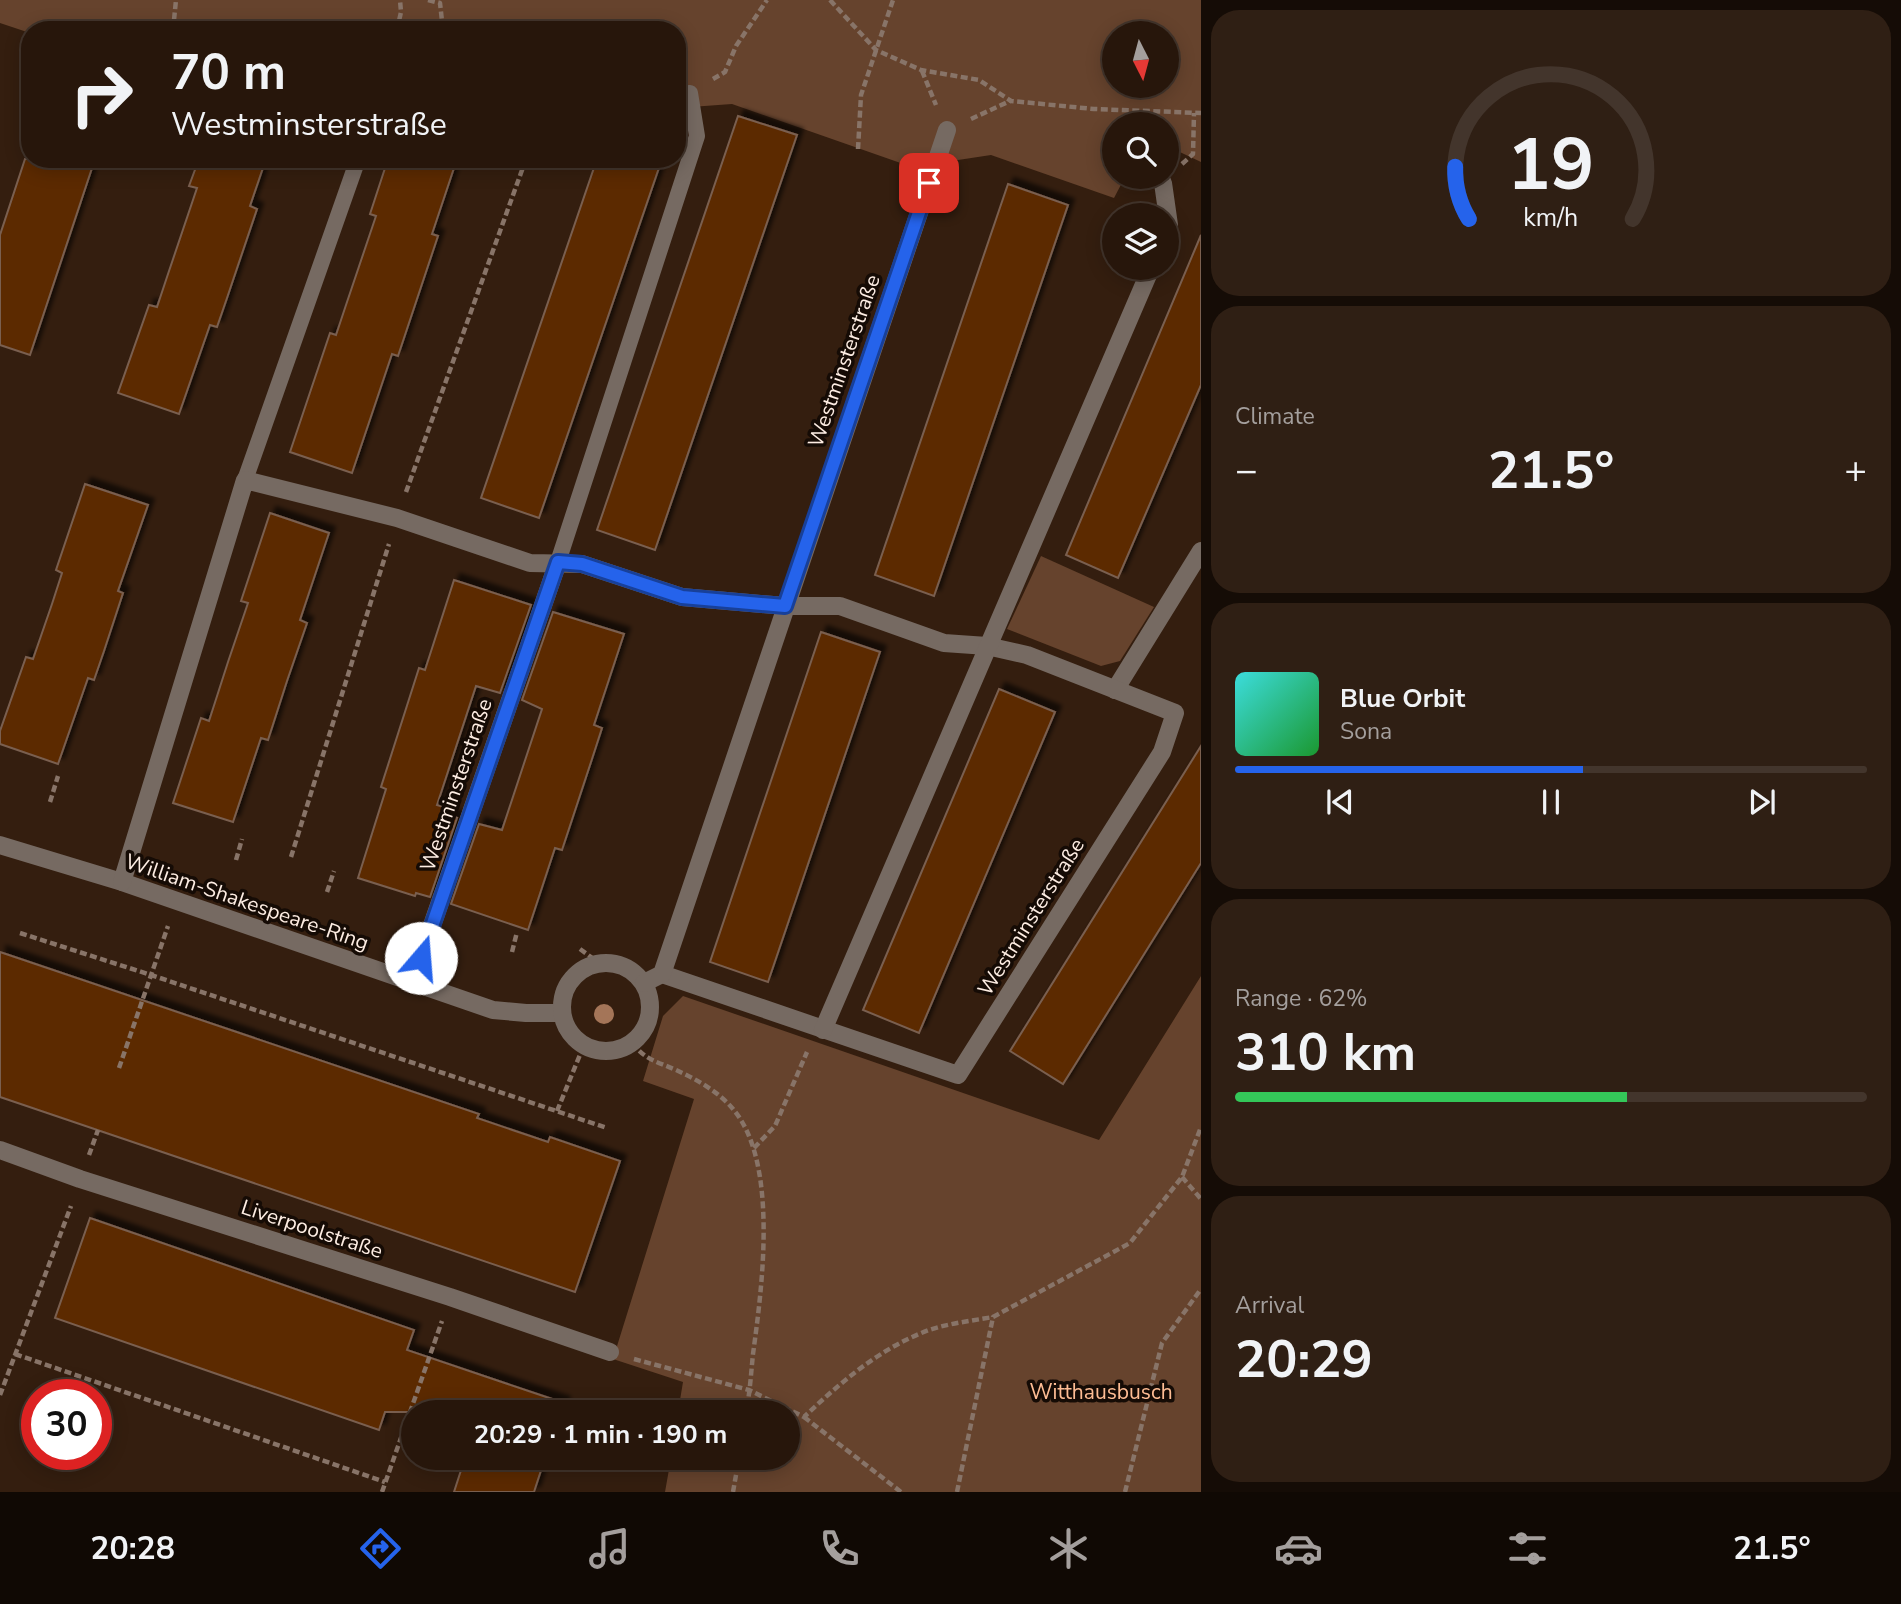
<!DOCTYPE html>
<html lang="en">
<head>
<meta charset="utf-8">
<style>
	:root { --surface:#27160b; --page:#2f1f14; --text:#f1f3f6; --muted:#a49f9d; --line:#43352c; --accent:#2563eb }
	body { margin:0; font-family:"Nunito Sans",sans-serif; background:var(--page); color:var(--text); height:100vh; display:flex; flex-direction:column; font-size:26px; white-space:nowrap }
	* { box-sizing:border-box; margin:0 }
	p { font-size:23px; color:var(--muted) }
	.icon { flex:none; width:38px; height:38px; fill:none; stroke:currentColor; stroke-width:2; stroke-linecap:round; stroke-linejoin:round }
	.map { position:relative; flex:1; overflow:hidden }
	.drawer { display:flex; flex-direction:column; gap:10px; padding:10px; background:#150c06; width:700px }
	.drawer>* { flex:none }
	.hud { position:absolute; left:21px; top:21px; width:665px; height:147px; border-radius:28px; box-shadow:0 4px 18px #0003,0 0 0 2px var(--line); background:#27160b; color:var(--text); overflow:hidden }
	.needle { width:46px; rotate:174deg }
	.fabs { position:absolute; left:1102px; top:21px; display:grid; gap:14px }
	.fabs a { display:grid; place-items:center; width:77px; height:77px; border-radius:50%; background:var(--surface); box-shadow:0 4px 18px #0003,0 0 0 2px var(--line); font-size:35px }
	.speed { position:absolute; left:21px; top:1379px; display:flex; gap:14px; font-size:35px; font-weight:700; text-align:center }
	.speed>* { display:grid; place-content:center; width:91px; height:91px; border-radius:50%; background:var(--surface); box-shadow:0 4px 18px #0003,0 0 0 2px var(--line); line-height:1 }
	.speed .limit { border:10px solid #d22; background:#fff; color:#111 }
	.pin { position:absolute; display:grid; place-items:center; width:60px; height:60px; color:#fff; margin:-30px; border-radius:14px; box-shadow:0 4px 10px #0006 }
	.me { position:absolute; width:77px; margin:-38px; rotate:18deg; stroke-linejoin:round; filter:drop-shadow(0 0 5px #0008) }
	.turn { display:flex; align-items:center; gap:24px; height:147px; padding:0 35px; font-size:32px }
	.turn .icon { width:91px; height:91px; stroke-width:2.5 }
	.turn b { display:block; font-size:49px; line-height:60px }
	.big { font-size:52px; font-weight:700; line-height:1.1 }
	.drawer .tile { flex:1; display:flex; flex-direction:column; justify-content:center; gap:10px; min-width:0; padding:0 24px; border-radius:28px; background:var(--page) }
	.drawer .dial { align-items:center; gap:0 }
	.dial svg { height:182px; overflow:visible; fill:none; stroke:var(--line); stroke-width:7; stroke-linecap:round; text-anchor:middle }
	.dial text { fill:var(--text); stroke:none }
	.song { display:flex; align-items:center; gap:21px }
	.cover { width:84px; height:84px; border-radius:10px; background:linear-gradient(135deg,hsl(180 70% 55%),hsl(130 70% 35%)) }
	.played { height:7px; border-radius:4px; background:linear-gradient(90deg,var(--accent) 55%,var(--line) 55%) }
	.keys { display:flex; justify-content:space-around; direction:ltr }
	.heat { display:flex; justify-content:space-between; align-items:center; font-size:38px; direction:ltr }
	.charge { height:10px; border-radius:5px; background:linear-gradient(90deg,#34c759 62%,var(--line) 0) }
	.trip { position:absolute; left:401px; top:1400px; width:399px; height:70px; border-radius:35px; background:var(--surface); box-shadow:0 4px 18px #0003,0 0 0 2px var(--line); font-weight:700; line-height:70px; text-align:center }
	.dock { display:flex; height:112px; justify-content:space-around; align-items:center; background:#100904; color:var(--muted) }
	.dock .icon { width:49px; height:49px }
	.dock .active { color:var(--accent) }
	.dock b { font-size:32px; color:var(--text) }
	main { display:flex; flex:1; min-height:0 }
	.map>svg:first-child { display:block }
	.green { fill:#66432d; fill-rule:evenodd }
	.building { fill:#5c2a01; stroke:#7a5f4f; stroke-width:2; filter:url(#shadow) }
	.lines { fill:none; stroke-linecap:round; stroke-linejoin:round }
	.path { stroke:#887468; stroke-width:4.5; stroke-dasharray:7 3.5; stroke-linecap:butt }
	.service { stroke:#766a62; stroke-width:16 }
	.minor { stroke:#766a62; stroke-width:18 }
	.tree { fill:#a47558 }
	.route-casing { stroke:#184099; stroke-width:18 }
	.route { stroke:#2563eb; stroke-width:12 }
	.labels { text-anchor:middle; stroke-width:7; stroke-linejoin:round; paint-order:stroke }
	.street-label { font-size:21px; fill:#fdede3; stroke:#150b05 }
	.park-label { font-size:21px; fill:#ffbd94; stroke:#150b05 }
</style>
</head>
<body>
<main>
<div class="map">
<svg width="1201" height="1492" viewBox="0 0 1201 1492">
	<defs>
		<filter id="shadow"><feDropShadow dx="6" dy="-6" stdDeviation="2" flood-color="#0009"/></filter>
	</defs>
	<rect width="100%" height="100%" fill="#341e0f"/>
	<!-- green -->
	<g class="green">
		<path d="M0,0H1201V162L1167,146V124H1115V177H1125L1114,198L991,155L912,167L732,104L677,108V30H30V33L0,23ZM1115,33H1167V86H1115Z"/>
		<path d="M1041,556L1154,607L1120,661L1101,666L1007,629Z"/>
		<path d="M1201,976V1492H665L671,1458H788V1412H678L683,1382L613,1359L694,1099L643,1081L663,1016L683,996L1099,1140Z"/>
	</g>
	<!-- building -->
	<g class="building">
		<path d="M738,116L797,135L655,550L597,530Z"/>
		<path d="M25,159H95L30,355L0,345V235Z"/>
		<path d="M199,159H266L250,206L257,209L227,298L217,327L210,325L179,414L118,393L149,305L157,307L167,277L197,188L189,186Z"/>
		<path d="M388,159H457L432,234L438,236L398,356L392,354L352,473L290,452L330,333L336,335L346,305L376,216L370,214Z"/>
		<path d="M597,159H662L539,518L481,498Z"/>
		<path d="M1008,184L1068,205L934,596L875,575Z"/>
		<path d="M1201,235V385L1118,578L1066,555Z"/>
		<path d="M85,484L148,505L118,591L123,593L104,651L94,680L88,678L58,764L0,744V731L26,657L33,659L52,604L62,573L56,570Z"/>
		<path d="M270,513L329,533L300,620L307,623L287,681L268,740L261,738L233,822L173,803L201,718L209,721L228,662L248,603L241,601Z"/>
		<path d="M454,580L531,605L500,693L476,686L437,805L444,807L442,813L457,818L430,897L416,893L415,896L358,878L386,789L381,787L419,668L425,670Z"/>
		<path d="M553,612L624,634L594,725L602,728L592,759L562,850L555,848L528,930L451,904L479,824L502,830L542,709L522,700Z"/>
		<path d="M821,632L880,652L768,982L710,962Z"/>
		<path d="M999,689L1055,712L919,1033L863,1010Z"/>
		<path d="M1201,746V863L1063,1084L1010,1051Z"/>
		<path d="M0,952L479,1114L477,1118L548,1142L550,1137L620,1161L575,1292L0,1097Z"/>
		<path d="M90,1218L414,1330L407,1350L564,1403L561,1412H385L379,1430L55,1318Z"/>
		<path d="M465,1458H545L534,1492H454Z"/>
	</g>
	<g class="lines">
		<!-- path -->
		<g class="path">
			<path d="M428,0L440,3L443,30"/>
			<path d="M830,0L876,50L921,70L979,80L1011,101L1094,109L1201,113"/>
			<path d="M173,30L176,0"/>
			<path d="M397,30L401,12L400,0"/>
			<path d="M922,71L936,105"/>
			<path d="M713,79L725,72L736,46L767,0"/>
			<path d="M971,119L1010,101"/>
			<path d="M858,149L861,95L893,0"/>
			<path d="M1182,164L1193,154L1194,113"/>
			<path d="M406,492L526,159"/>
			<path d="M50,802L58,776"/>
			<path d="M291,857L389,544"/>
			<path d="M236,860L242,839"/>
			<path d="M327,892L334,871"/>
			<path d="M20,933L151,975L607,1128"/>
			<path d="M580,949L599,963"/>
			<path d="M512,952L517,932"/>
			<path d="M632,1043C647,1061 656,1061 676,1070C696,1079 719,1092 733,1109C779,1163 762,1288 753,1354C751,1373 750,1393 746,1412"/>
			<path d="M119,1068L168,926"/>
			<path d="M557,1111L584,1045"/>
			<path d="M754,1148L775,1126L807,1052"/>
			<path d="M89,1155L98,1130"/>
			<path d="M1182,1177L1201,1199"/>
			<path d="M15,1354L385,1482"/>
			<path d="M634,1359L749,1390L804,1417C841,1382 880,1348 929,1330C950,1323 971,1321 993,1317"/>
			<path d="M0,1395L71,1206"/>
			<path d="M804,1417L901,1492"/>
			<path d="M382,1492L442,1321"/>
			<path d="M733,1492L739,1458"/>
			<path d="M957,1492L993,1317L1130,1243L1182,1177L1201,1127"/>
			<path d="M1125,1492L1162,1343L1201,1289"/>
		</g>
		<!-- service -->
		<g class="service">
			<path d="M245,480L358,159"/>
			<path d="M558,562L697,136L690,93"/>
		</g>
		<!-- minor -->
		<g class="minor">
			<path d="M1163,183L1169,225L1167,230"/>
			<path d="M1115,690L1201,551"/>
			<path d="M0,845L122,882L493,1010L526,1013H562"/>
			<path d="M122,882L245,480L397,518L530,563L582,564L682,597L785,606H840L944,643L987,646L1027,655L1175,713L1162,752L958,1075L662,974"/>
			<circle cx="606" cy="1007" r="44"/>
			<path d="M412,983L558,562"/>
			<path d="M644,983L662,974L947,130"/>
			<path d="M823,1030L1151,268"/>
			<path d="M0,1150L80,1179L450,1297L610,1352"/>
		</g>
	</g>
	<!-- trees -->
	<circle class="tree" cx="604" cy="1014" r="10"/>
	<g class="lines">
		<!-- route casing -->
		<g class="route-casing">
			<path id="route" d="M421,958L558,562L582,564L682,597L785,606L929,183"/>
		</g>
		<!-- route -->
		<use href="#route" class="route"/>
	</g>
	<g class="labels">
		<!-- street labels -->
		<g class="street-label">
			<text transform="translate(844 361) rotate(-71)" y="7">Westminsterstraße</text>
			<text transform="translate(456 785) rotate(-71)" y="7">Westminsterstraße</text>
			<text transform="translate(247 902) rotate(19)" y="7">William-Shakespeare-Ring</text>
			<text transform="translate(1031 917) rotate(-58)" y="7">Westminsterstraße</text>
			<text transform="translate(312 1229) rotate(18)" y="7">Liverpoolstraße</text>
		</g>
		<!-- park labels -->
		<g class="park-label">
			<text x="1101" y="1399">Witthausbusch</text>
		</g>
	</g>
</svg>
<div class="fabs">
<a><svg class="needle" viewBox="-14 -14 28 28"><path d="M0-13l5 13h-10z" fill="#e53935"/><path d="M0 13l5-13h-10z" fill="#a49f9d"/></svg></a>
<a><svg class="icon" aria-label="search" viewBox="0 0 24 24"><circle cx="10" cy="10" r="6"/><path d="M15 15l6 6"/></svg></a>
<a><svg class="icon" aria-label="layers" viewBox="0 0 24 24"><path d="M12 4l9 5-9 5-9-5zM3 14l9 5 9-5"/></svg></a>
</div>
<div class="speed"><div class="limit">30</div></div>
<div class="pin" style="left:929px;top:183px;background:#d93025"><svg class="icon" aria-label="arrive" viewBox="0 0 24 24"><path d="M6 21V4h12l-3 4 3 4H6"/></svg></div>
<svg class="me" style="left:421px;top:958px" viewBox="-20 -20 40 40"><circle r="19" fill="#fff"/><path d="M0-13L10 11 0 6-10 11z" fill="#2563eb"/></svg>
<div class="trip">20:29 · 1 min · 190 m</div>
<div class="hud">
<div class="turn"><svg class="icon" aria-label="right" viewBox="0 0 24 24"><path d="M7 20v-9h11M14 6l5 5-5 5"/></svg><div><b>70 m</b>Westminsterstraße</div></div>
</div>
</div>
<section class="drawer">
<div class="tile dial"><svg viewBox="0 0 100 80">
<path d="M14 69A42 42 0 1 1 86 69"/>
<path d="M14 69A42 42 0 0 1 8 46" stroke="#2563eb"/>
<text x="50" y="56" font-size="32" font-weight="700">19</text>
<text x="50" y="72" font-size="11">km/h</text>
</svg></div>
<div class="tile"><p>Climate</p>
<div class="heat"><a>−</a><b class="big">21.5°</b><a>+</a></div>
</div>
<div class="tile">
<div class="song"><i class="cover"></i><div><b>Blue Orbit</b><p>Sona</p></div></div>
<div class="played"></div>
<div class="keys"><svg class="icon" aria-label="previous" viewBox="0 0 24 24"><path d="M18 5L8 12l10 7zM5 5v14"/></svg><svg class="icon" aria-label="pause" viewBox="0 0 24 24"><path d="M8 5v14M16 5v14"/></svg><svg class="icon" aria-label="next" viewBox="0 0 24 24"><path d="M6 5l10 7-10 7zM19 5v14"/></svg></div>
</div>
<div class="tile"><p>Range · 62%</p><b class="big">310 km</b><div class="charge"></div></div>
<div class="tile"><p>Arrival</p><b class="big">20:29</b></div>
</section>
</main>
<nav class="dock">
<b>20:28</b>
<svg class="icon active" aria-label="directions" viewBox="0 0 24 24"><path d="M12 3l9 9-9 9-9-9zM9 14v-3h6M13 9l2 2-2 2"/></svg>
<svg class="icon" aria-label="music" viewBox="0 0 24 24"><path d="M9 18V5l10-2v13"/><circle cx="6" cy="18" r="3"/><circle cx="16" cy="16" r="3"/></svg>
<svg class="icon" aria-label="phone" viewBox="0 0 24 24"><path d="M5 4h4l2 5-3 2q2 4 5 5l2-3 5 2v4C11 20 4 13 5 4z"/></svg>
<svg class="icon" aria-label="climate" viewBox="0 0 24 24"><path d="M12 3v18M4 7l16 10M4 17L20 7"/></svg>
<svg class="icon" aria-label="car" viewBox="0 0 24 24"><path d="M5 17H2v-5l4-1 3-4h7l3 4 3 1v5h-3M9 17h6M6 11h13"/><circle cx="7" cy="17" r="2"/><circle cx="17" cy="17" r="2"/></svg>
<svg class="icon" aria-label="filters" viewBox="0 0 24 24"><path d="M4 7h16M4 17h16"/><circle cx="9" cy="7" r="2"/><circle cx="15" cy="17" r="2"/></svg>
<b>21.5°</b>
</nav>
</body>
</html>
